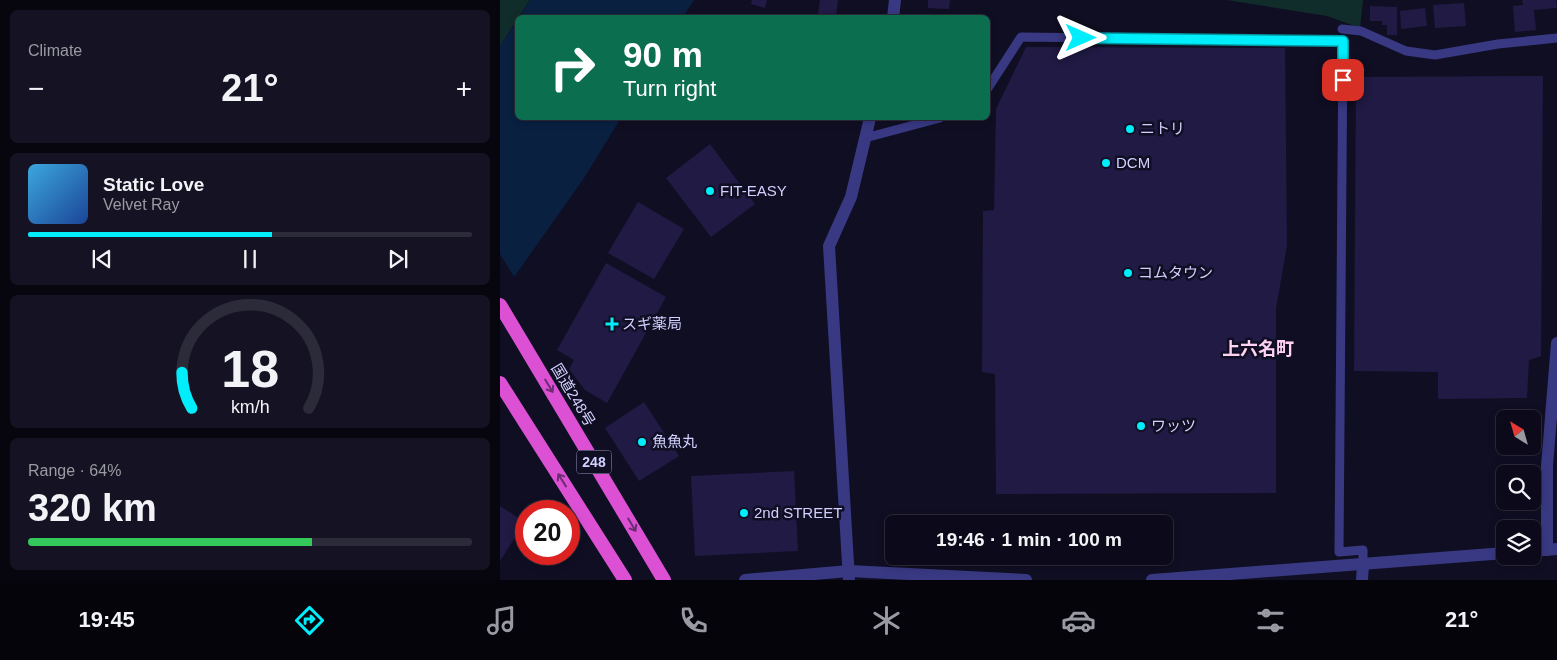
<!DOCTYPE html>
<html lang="en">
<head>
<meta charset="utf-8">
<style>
	:root { --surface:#0c0a1a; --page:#151323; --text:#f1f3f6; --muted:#9a9aa2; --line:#2c2b39; --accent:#00edfb }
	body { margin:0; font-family:Arial,"Noto Sans JP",sans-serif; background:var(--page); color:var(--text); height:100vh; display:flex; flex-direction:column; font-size:19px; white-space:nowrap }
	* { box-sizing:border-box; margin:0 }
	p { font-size:16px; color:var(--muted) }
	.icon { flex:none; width:28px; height:28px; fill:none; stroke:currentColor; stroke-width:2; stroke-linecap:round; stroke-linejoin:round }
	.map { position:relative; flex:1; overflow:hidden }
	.sheet { display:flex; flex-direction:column; gap:10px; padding:10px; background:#07060e; width:500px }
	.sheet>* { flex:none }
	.top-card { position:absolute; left:15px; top:15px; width:475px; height:105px; border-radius:8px; box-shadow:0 2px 8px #0003,0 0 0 1px var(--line); background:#0b6e4f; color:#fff; overflow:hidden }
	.needle { width:32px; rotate:323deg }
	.controls { position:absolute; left:996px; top:410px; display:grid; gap:10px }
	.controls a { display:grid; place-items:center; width:45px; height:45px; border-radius:8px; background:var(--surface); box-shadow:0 2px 8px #0003,0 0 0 1px var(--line); font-size:25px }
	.speed { position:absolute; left:15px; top:500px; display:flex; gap:10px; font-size:25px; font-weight:700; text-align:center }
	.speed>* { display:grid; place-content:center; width:65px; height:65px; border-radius:50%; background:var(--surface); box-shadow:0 2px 8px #0003,0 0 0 1px var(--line); line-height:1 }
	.speed .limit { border:8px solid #d22; background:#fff; color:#111 }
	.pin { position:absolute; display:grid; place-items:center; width:42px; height:42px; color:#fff; margin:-21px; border-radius:10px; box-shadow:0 2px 8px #0006 }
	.me { position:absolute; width:55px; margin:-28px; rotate:90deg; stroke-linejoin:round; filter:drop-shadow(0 0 4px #0008) }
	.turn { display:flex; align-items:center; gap:18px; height:105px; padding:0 25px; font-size:22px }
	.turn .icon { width:65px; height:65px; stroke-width:2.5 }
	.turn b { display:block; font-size:35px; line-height:42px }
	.big { font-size:38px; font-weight:700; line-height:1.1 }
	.sheet .card { flex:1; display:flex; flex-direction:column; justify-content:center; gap:8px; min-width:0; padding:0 18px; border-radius:8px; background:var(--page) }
	.sheet .dial { align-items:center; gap:0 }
	.dial svg { height:130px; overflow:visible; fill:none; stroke:var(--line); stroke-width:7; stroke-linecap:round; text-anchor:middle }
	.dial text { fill:var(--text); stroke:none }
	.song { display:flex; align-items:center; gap:15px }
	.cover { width:60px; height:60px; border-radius:8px; background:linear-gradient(135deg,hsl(200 70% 55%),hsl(220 70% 35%)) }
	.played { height:5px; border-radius:2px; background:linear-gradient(90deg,var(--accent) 55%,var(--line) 55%) }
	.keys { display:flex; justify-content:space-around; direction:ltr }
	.heat { display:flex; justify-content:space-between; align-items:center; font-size:28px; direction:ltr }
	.charge { height:8px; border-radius:4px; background:linear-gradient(90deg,#34c759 64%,var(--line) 0) }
	.trip { position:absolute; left:385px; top:515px; width:288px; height:50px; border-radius:8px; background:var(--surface); box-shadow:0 2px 8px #0003,0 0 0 1px var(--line); font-weight:700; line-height:50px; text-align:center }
	.tab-bar { display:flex; height:80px; justify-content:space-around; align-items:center; background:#05040a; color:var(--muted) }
	.tab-bar .icon { width:35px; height:35px }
	.tab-bar .on { color:var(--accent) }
	.tab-bar b { font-size:22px; color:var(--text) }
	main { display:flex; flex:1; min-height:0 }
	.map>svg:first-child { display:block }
	.green { fill:#112d2b }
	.water { fill:#092041 }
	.pier { fill:#100e23 }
	.building { fill:#201a44 }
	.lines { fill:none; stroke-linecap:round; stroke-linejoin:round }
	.service { stroke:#383982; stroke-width:9 }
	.minor { stroke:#383982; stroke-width:12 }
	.tertiary { stroke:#383982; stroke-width:12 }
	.trunk { stroke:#dc51d4; stroke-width:14 }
	.oneway { stroke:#6c2c73 }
	.route-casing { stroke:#009aa3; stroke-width:12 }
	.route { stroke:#00edfb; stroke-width:9 }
	.poi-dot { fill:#00edfb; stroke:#100e23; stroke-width:2 }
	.labels { text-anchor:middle; stroke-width:5; stroke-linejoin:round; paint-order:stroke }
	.shield { fill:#100e23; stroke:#9896bd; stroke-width:1 }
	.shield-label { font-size:14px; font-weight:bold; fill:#d3d0ff }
	.poi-label { font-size:15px; fill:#d3d0ff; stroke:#100e23; text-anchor:start }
	.street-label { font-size:15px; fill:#d3d0ff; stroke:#100e23 }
	.quarter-label { font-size:18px; font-weight:bold; fill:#ffd2f1; stroke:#100e23 }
</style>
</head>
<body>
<main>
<section class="sheet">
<div class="card"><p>Climate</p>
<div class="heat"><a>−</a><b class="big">21°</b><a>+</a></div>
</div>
<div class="card">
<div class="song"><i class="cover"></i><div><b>Static Love</b><p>Velvet Ray</p></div></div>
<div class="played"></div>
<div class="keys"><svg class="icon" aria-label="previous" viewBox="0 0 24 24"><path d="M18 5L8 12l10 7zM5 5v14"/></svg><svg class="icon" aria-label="pause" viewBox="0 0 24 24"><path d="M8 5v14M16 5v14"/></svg><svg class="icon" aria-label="next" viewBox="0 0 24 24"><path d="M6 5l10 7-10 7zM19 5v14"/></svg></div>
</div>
<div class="card dial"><svg viewBox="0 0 100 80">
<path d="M14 69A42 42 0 1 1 86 69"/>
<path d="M14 69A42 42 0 0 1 8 47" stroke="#00edfb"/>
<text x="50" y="56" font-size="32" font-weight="700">18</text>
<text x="50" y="72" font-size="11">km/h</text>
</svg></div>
<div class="card"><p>Range · 64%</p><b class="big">320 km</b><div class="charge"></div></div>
</section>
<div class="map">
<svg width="1057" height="580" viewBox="0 0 1057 580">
	<rect width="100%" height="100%" fill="#100e23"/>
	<!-- green -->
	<g class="green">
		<path d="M0,0H30L0,46Z"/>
		<path d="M727,0H863L860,28L827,16Z"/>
	</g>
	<!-- water -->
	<g class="water">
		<path d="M30,0H194L183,17H20Z"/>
		<path d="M17,21L18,118H121L84,178L0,297V46Z"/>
	</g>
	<!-- pier -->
	<path class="pier" d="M0,254L16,280L0,300Z"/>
	<!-- building -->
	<g class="building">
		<path d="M252,0H267L265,8L251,4Z"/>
		<path d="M320,0H338L336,16L318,14Z"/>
		<path d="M428,0H450L449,9L428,8Z"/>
		<path d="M1022,0H1056L1057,8L1034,10L1036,30L1015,32L1013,6L1023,5Z"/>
		<path d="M964,3L966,26L935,28L933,5Z"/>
		<path d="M870,6L897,7V35H887V25H882V21H870Z"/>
		<path d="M925,8L927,26L901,29L900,11Z"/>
		<path d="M526,47L785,48L787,245L776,309V493L496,494L495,374L482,372L483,211L494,210L496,109Z"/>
		<path d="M1043,76L1041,356L1029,360L1027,398L938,399V372L854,371L856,77Z"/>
		<path d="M210,144L255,204L211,237L166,178Z"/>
		<path d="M138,202L184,229L154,279L108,253Z"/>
		<path d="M106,263L166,297L107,403L85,390L69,369L74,360L57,350Z"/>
		<path d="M144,402L179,456L139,481L105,428Z"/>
		<path d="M294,471L298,551L195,556L191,476Z"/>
		<path d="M0,506L25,522L0,561Z"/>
	</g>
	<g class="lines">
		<!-- service -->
		<g class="service">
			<path d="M842,29L861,31L906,51L935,55L998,44L1057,38"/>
			<path d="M488,88L521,37L843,41L839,552L863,550V565"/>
			<path d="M365,138L440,118"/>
		</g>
		<!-- minor -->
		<g class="minor">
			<path d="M393,18L395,0"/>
			<path d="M1047,550V466L1057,343"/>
			<path d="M349,580L329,246L351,197L370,118"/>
			<path d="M862,580L863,565"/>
		</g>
		<!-- tertiary -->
		<g class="tertiary">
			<path d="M1032,551L1057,549"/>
			<path d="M245,580L349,571L526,580"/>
			<path d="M652,580L1005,553"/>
		</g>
		<!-- trunk -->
		<g class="trunk">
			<path d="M0,305L164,580"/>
			<path d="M0,383L125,580"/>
		</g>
	</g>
	<!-- one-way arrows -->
	<defs><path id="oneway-shaft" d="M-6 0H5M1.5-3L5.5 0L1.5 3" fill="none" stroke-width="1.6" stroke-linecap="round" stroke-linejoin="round" transform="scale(1.25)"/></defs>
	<g class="oneway">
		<use href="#oneway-shaft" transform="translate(49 386) rotate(59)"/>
		<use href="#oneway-shaft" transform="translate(62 480) rotate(-122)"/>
		<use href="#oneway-shaft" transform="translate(132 525) rotate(59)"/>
	</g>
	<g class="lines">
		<!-- route casing -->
		<g class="route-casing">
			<path id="route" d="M581,38L843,41V80"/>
		</g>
		<!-- route -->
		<use href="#route" class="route"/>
	</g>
	<!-- markers -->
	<g class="poi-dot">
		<circle cx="630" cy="129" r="5"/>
		<circle cx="606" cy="163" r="5"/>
		<circle cx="210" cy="191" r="5"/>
		<circle cx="628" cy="273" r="5"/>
		<path d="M109.5 316.5h5v5h5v5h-5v5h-5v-5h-5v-5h5z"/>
		<circle cx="641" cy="426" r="5"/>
		<circle cx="142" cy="442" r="5"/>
		<circle cx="244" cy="513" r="5"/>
	</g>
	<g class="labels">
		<!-- shield labels -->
		<rect class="shield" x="76.5" y="450.5" width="35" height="23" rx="4"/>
		<g class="shield-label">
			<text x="94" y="467">248</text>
		</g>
		<!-- poi labels -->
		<g class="poi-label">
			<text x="640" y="134">ニトリ</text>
			<text x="616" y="168">DCM</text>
			<text x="220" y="196">FIT-EASY</text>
			<text x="638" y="278">コムタウン</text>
			<text x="122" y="329">スギ薬局</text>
			<text x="651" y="431">ワッツ</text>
			<text x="152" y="447">魚魚丸</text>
			<text x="254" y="518">2nd STREET</text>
		</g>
		<!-- street labels -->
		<g class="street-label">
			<text transform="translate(73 395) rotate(59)" y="5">国道248号</text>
		</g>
		<!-- quarter labels -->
		<g class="quarter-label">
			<text x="758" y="355">上六名町</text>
		</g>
	</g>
</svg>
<div class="controls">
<a><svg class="needle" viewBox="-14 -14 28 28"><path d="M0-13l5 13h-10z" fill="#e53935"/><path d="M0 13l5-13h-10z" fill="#9a9aa2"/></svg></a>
<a><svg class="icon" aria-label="search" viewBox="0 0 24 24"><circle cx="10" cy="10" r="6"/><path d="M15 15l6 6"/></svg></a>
<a><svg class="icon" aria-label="layers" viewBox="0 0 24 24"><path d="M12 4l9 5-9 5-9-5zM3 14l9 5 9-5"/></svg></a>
</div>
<div class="speed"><div class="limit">20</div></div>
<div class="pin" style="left:843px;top:80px;background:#d93025"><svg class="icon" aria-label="arrive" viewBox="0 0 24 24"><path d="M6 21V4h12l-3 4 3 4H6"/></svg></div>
<svg class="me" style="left:581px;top:38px" viewBox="-20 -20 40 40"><path d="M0-17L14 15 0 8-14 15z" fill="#00edfb" stroke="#fff" stroke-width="4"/></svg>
<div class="trip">19:46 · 1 min · 100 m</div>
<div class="top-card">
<div class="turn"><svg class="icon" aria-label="right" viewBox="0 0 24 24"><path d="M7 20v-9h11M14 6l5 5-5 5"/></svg><div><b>90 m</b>Turn right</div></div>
</div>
</div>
</main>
<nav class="tab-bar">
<b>19:45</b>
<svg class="icon on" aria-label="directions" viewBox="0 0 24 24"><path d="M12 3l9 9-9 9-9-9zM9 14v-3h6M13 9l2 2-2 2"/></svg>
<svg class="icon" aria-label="music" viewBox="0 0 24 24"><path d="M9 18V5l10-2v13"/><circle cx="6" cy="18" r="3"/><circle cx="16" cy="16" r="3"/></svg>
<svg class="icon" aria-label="phone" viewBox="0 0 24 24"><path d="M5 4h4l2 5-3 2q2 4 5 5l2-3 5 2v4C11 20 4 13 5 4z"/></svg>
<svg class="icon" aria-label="climate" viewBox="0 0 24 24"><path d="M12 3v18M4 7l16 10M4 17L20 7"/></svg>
<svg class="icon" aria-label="car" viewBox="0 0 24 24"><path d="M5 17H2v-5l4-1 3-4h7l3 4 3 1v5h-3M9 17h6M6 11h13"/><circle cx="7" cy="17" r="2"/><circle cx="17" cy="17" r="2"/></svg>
<svg class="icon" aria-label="filters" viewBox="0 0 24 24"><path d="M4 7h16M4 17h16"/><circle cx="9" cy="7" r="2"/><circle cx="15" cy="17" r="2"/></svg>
<b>21°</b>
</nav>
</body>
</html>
